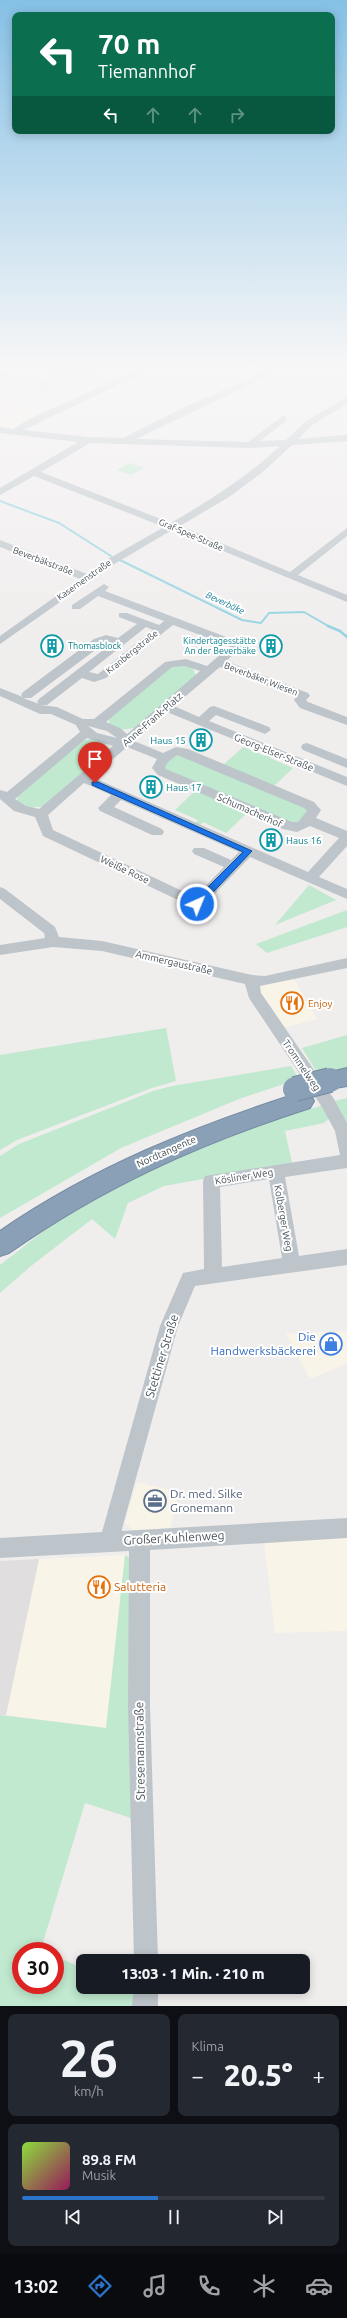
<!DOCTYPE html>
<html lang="de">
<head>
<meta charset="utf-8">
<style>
	:root { --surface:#171b24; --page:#242831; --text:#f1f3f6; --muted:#9ea1a6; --line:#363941; --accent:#2c73ca }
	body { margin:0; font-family:Ubuntu,sans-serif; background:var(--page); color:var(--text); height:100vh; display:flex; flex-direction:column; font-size:15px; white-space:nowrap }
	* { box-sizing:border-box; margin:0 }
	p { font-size:13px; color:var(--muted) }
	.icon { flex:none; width:22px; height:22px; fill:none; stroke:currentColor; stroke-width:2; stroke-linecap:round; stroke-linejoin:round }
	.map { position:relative; height:2006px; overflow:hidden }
	.details { display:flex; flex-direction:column; gap:8px; padding:8px; background:#0d0f14; flex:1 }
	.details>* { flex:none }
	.guide { position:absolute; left:12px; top:12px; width:323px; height:122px; border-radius:8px; box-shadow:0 2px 10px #0003; background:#0b6e4f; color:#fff; overflow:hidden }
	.speed { position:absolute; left:12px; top:1942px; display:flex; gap:8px; font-size:20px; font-weight:700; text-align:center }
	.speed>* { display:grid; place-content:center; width:52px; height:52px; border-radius:50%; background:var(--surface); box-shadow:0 2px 10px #0003; line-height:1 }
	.speed .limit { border:6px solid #d22; background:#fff; color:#111 }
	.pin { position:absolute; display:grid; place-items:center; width:34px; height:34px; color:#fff; margin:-41px -17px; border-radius:50% 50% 50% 0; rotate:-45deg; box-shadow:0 0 4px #0007 }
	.pin .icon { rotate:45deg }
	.me { position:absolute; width:44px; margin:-22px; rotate:44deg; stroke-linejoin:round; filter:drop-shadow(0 0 3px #0008) }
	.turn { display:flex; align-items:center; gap:14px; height:84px; padding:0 20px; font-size:18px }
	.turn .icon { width:52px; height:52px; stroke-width:2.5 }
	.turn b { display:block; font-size:28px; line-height:34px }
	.lanes { display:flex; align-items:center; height:38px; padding:0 20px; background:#0003; justify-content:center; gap:20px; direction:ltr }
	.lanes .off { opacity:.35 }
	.big { font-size:30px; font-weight:800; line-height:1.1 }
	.details .card { flex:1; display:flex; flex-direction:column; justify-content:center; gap:6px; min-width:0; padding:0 14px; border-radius:8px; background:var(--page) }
	.details .dial { align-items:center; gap:0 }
	.dial b { font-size:52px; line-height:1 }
	.song { display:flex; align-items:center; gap:12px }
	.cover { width:48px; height:48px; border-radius:6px; background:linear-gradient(135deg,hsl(90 70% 55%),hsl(330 70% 35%)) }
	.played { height:4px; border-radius:2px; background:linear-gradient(90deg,var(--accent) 45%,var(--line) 45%) }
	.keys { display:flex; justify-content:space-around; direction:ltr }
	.heat { display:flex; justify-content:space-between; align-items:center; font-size:22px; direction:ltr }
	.details .tiles { flex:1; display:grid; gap:8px; grid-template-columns:1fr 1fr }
	.card:last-child { grid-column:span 2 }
	.trip { position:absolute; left:76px; top:1954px; width:234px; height:40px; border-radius:8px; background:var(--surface); box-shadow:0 2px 10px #0003; font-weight:800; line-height:40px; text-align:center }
	.dock { display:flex; height:64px; justify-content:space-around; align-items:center; background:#090b0e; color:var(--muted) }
	.dock .icon { width:28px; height:28px }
	.dock .current { color:var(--accent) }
	.dock b { font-size:18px; color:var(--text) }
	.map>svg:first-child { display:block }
	.commercial { fill:#f9f4e8 }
	.education { fill:#e0dede }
	.green { fill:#c0e9cf }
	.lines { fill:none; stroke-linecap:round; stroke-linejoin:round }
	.stream-far1 { stroke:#91d2e1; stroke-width:2 }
	.stream { stroke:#91d2e1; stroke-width:2.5 }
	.highway-casing { stroke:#758ba3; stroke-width:2 }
	.minor { fill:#bdc5cb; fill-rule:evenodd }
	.highway { fill:#8aa0b7; fill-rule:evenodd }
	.highway-bridge-casing { stroke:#758ba3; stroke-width:26; stroke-linecap:butt }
	.highway-bridge { stroke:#8aa0b7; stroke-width:24 }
	.route { fill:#1a73e8; stroke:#114b97 }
	.labels { text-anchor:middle; stroke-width:4; stroke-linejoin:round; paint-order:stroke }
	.far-street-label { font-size:9px; fill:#485158; stroke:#fff }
	.far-water-label { font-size:9px; font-style:italic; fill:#1c7f97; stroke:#fff }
	.far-culture-label { font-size:9px; fill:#0d838f; stroke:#fff; text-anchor:end }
	.street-label { font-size:10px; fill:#485158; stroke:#fff }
	.culture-label { font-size:10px; fill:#0d838f; stroke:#fff; text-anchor:start }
	.food-label { font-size:10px; fill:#c56008; stroke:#fff; text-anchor:start }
	.near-shop-label { font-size:12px; fill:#366cbe; stroke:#fff; text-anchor:end }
	.near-street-label { font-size:12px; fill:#485158; stroke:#fff }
	.near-service-label { font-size:12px; fill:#4e5e75; stroke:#fff; text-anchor:start }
	.near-food-label { font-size:12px; fill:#c56008; stroke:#fff; text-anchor:start }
</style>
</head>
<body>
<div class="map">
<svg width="347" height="2006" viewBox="0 0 347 2006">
	<rect width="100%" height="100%" fill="#f0eded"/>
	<!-- commercial -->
	<g class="commercial">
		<path d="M6,399L45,415L14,432L0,430V419L18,408L2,401Z"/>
		<path d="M292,976L317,1019L279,1029L252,980Z"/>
		<path d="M347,1331V1363L310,1379L286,1334Z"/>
		<path d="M137,1482L179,1492L170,1529L132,1530L125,1522Z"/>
		<path d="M347,1528V1631L275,1633L263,1533Z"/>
		<path d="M125,1555L107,1728L6,1715L39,1559Z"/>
	</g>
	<!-- education -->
	<g class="education">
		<path d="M33,365H109L113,367L72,385L67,383L45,392L31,385L50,377L29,367Z"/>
		<path d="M39,1559L6,1715H0V1561Z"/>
	</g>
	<!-- green -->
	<g class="green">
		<path d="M129,463L144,468L131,475L117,470Z"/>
		<path d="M180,664L193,668L196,676L135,728L120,730L109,724V717L167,668Z"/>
		<path d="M91,739L105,743L107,753L45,806L29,808L17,801L18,794L81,741Z"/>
		<path d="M243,747L265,756L268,753L273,755L270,758L293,768L274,786L223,765Z"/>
		<path d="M175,754L310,809L297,825L166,771L162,764Z"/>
		<path d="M196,790L247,813L226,833L203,822L199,826L194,824L198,820L175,810Z"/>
		<path d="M309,885L336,900L275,925Z"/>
		<path d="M347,910V927L267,953L256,944Z"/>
		<path d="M166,1028L176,1081L152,1088L17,1140L0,1150V1055Z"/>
		<path d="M347,1035V1068L318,1074L302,1048Z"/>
		<path d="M291,1066L299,1079L239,1099L121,1148L0,1218V1156L19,1144L153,1091L172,1086Z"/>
		<path d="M347,1098V1129L331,1102Z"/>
		<path d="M324,1105L331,1117L324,1123L285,1131L292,1163L164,1186L128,1203L115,1239L92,1219L31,1266L0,1293V1265L50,1226L119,1186L201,1147L262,1123Z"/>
		<path d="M125,1555L129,1558L131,1818L85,1803L41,1949L44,1951H21V1985H55V1956L83,1968V1987H124L137,1993V2006H0V1715L106,1728Z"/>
	</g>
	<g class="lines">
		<!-- stream-far1 -->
		<g class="stream-far1">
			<path d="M0,501L59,523L111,556"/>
			<path d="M120,560L242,620L261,623L269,613L304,612L330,627"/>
		</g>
		<!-- stream -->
		<path class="stream" d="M328,626L340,631L347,637"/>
		<!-- highway casing -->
		<g class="highway-casing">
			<g id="highway">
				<path d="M347,1068V1086L330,1089L322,1086L318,1080L322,1074Z"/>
				<path d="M302,1092L310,1094L314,1101L310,1108C201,1143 104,1186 9,1253L0,1256V1231C93,1167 195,1126 302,1092Z"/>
			</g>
		</g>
		<!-- minor -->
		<g class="minor">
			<path d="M16,365H28L0,378V372Z"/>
			<path d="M148,365H159L24,430L88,437L123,438L187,406L280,365H291L136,439L248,442L283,416L286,417V421L260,441L286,440L306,421L347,397V404L312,425L298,439L347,435V441L292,445L264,471L229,497L180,526L290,572L347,528V536L298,575L347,595V602L172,530L116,563L0,644V636L80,579L0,547V540L87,574L108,559L164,527L34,476L0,495V488L78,442L0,433V427L13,429L29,419ZM90,443L250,448L280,446C247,477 210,500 171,523L41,472Z"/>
			<path d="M104,584L109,587L105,591L242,643L244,645L242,647L226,661L308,693L310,696L306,700L308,702L347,717V725L300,708L294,700L296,697L220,667L174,706L199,717L210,707L214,706L269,727L271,730L265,734L216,715L209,721L347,777V786L167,712L134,741L163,753L176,747L188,749L314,802L321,810L316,818L347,831V846L319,877L347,889V899L250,857L202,907L197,909L43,836L35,817L14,811L0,799V790L7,792L80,732L76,725L51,714H40L0,696V688L23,697L21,695L23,692L94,639L106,635L118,638L137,624L119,617V613H127L159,625L164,621L98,596L80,609H72V605ZM173,625L230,646L207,666L186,659L165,662L94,719H83L57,707L40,705H47L82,678L94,682L106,678ZM146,627L153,630L98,674L89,672ZM106,642L111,644L39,699L37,702L39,704L23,698H31ZM185,666L200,671L127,734L120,728L106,722L172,667ZM88,726L107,731L117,738L97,733ZM87,738L113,746L39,809L26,806L15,799ZM127,747L157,759L152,768L158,775L283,829L297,832L310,826L339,838L308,872L92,777ZM177,755L304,808L307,811L298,822H292L166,769L165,767L169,761ZM84,783L111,795L98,808L100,811L152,835H162L164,832L162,829L114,807L121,800L239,852L231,860L204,848H194L192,851L194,854L224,867L195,897L53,830L48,815Z"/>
			<path d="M307,743L347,759V768L303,750L301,747L303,744Z"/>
			<path d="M0,887L5,889L55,927L59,937L102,941L252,975L265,976L347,958V968L260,986L261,993L334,1099L347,1123V1168L285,1177L299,1256L347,1249V1265L195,1286L178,1326L122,1529V1531L347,1518V1538L150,1550V1705L158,1961H134L128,1705L129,1551L0,1558V1538L102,1532L160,1326L183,1273L204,1269L203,1181L205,1176L340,1155L335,1131L322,1107L249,998L245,984L102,951L53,947L0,955V945L45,938L44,933L0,899ZM269,1179L282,1258L222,1267L220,1187Z"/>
			<path d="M134,1987H158V2006H132Z"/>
		</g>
		<!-- highway -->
		<use href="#highway" class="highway"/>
		<!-- highway-bridge casing -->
		<g class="highway-bridge-casing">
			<path id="highway-bridge" d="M295,1089L330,1080"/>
		</g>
		<!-- highway-bridge -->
		<use href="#highway-bridge" class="highway-bridge"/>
	</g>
	<!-- sky -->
	<linearGradient id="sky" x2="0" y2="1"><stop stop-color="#85c0e5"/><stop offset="0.57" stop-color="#f8f7f7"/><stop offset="1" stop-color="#f8f7f7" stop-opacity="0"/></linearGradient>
	<rect width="347" height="646" fill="url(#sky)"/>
	<!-- route -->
	<path class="route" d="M92,782H98L252,851L200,906H194V901L243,852L92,785Z"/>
	<!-- icons -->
	<defs>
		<g id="building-ring" transform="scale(1.15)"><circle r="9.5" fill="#fff" stroke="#0f9aa8" stroke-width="1.5"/><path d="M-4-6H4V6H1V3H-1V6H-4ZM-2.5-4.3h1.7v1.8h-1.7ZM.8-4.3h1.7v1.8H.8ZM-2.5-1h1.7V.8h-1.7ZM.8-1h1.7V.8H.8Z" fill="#0f9aa8"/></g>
		<g id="restaurant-ring" transform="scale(1.15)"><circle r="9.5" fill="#fff" stroke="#e8710a" stroke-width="1.5"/><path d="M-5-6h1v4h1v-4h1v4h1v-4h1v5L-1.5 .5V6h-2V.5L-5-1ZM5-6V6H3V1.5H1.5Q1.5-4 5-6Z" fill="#e8710a"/></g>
		<g id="shop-ring" transform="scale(1.15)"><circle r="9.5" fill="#fff" stroke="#3f7fe0" stroke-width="1.5"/><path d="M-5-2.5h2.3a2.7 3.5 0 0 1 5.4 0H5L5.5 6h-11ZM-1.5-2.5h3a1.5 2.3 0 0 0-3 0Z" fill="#3f7fe0"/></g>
		<g id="office-ring" transform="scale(1.15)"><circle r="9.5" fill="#fff" stroke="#5c6f8a" stroke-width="1.5"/><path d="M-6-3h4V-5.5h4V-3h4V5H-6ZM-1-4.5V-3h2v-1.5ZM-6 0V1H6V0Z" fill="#5c6f8a"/></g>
	</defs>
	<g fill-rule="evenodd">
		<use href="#building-ring" x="52" y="646"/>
		<use href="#building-ring" x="271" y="646"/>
		<use href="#building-ring" x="201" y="740"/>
		<use href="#building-ring" x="151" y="787"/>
		<use href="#building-ring" x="271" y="840"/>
		<use href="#restaurant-ring" x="292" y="1003"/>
		<use href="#shop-ring" x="331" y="1344"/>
		<use href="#office-ring" x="155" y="1501"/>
		<use href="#restaurant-ring" x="99" y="1587"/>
	</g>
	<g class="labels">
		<!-- far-street labels -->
		<g class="far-street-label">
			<text transform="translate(191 535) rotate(23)" y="3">Graf-Spee-Straße</text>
			<text transform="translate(43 561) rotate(21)" y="3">Beverbäkstraße</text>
			<text transform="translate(84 580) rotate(-35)" y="3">Kasernenstraße</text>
			<text transform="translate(132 652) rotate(-39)" y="3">Kranbergstraße</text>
			<text transform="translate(261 679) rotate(21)" y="3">Beverbäker Wiesen</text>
		</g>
		<!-- far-water labels -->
		<g class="far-water-label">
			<text transform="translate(225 603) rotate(25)" y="3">Beverbäke</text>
		</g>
		<!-- far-culture labels -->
		<g class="far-culture-label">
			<text x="256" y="644">Kindertagesstätte<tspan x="256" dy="10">An der Beverbäke</tspan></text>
			<text x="68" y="649" text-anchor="start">Thomasblock</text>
		</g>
		<!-- street labels -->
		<g class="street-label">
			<text transform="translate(152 719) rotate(-41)" y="4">Anne-Frank-Platz</text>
			<text transform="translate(274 752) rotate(22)" y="4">Georg-Elser-Straße</text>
			<text transform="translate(250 810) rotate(24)" y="4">Schumacherhof</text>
			<text transform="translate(125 869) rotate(25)" y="4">Weiße Rose</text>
			<text transform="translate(174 962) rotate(13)" y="4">Ammergaustraße</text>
			<text transform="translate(302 1065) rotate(56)" y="4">Trommelweg</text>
			<text transform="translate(166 1151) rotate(-24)" y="4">Nordtangente</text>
			<text transform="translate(244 1176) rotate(-9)" y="4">Kösliner Weg</text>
			<text transform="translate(284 1218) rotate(80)" y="4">Kolberger Weg</text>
		</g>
		<!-- culture labels -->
		<g class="culture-label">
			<text x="186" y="744" text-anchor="end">Haus 15</text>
			<text x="166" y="791">Haus 17</text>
			<text x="286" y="844">Haus 16</text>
		</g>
		<!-- food labels -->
		<g class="food-label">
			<text x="308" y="1007">Enjoy</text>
		</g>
		<!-- near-shop labels -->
		<g class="near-shop-label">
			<text x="316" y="1341">Die<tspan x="316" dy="14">Handwerksbäckerei</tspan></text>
		</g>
		<!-- near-street labels -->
		<g class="near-street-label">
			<text transform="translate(162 1356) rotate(-73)" y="4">Stettiner Straße</text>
			<text transform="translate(174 1538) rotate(-3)" y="4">Großer Kuhlenweg</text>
			<text transform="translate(140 1751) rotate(-91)" y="4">Stresemannstraße</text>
		</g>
		<!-- near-service labels -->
		<g class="near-service-label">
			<text x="170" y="1498">Dr. med. Silke<tspan x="170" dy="14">Gronemann</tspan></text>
		</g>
		<!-- near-food labels -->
		<g class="near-food-label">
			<text x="114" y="1591">Salutteria</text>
		</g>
	</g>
</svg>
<div class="speed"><div class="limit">30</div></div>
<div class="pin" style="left:95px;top:783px;background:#d93025"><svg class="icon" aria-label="arrive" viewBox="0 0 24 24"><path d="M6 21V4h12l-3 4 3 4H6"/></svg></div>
<svg class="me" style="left:197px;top:904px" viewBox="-20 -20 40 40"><circle r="17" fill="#1a73e8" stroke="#fff" stroke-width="3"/><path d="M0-11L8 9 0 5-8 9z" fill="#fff"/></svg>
<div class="trip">13:03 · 1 Min. · 210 m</div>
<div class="guide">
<div class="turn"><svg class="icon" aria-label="left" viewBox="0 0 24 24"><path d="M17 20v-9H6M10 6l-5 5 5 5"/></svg><div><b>70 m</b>Tiemannhof</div></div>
<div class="lanes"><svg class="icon" aria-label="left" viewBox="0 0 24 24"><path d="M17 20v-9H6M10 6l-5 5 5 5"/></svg><svg class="icon off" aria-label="ahead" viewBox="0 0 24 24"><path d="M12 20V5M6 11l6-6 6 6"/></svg><svg class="icon off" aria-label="ahead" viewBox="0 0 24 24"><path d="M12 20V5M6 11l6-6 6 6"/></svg><svg class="icon off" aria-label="right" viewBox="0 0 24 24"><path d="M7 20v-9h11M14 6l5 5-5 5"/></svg></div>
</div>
</div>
<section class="details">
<div class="tiles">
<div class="card dial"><b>26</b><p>km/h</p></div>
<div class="card"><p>Klima</p>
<div class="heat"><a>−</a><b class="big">20.5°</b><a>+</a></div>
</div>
<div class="card">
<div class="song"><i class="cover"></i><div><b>89.8 FM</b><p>Musik</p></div></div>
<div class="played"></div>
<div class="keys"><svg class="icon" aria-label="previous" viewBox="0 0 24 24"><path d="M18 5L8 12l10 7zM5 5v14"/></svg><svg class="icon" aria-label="pause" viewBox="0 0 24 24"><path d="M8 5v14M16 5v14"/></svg><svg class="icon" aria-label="next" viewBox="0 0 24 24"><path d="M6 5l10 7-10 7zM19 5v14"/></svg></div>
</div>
</div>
</section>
<nav class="dock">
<b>13:02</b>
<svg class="icon current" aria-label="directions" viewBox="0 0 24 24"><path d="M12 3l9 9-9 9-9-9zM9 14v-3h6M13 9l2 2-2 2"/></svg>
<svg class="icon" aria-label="music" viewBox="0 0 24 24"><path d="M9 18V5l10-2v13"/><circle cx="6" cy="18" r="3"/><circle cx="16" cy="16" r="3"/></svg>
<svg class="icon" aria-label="phone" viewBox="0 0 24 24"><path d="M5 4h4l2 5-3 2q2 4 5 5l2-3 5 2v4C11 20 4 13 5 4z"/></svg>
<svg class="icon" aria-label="climate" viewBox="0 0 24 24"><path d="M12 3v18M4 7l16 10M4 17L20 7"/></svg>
<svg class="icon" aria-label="car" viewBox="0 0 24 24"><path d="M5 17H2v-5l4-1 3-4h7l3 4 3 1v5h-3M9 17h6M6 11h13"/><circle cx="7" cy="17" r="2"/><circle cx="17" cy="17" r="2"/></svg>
</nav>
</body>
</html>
